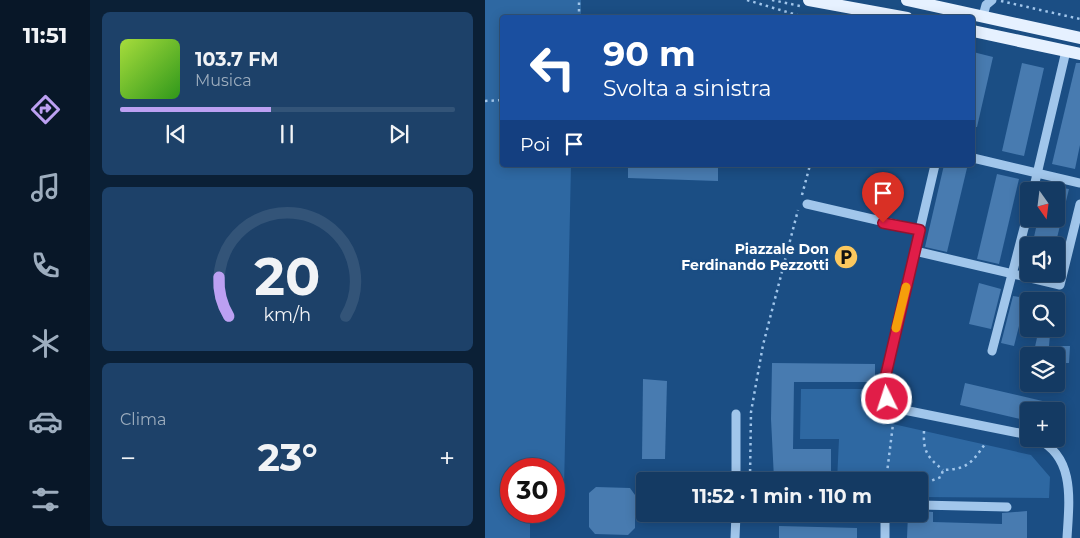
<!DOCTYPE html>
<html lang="it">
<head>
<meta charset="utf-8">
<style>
	:root { --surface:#143a63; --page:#1d4169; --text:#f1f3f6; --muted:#9dadbe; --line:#335478; --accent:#bca0f2 }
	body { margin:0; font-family:Montserrat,sans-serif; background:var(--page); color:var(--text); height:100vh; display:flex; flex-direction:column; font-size:19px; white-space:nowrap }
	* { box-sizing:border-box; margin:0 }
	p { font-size:16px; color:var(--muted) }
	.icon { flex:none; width:28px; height:28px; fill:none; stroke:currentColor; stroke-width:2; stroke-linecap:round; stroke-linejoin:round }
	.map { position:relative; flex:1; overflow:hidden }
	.details { display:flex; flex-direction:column; gap:12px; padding:12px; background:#0b2036; width:395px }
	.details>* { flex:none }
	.banner { position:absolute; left:15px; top:15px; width:475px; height:152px; border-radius:5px; box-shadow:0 2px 12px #0003,0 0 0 1px var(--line); background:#1a4fa0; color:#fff; overflow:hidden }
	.needle { width:32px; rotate:166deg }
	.tools { position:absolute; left:535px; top:182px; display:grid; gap:10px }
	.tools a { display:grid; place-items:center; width:45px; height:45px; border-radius:5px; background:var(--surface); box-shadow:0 2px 12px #0003,0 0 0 1px var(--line); font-size:25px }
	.speed { position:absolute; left:15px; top:458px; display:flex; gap:10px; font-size:25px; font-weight:700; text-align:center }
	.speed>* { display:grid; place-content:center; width:65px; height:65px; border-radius:50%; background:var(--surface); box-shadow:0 2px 12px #0003,0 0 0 1px var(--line); line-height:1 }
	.speed .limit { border:8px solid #d22; background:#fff; color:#111 }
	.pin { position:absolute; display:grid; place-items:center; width:42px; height:42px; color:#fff; margin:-51px -21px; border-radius:50% 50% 50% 0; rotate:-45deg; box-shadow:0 0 5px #0007 }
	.pin .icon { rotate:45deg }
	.me { position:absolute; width:55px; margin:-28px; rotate:356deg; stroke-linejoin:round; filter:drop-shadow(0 0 4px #0008) }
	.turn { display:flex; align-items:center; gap:18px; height:105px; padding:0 20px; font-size:22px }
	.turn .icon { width:65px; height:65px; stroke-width:2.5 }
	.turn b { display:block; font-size:35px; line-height:42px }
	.then { display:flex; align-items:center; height:48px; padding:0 20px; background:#0003; gap:10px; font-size:19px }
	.big { font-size:38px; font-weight:700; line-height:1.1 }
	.details .tile { flex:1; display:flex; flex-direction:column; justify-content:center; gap:8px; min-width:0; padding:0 18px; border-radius:8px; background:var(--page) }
	.details .dial { align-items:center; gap:0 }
	.dial svg { height:130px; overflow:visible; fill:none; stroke:var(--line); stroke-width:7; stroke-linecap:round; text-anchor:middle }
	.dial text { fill:var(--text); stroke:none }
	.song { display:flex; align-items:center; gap:15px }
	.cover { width:60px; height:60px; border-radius:8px; background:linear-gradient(135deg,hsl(80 70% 55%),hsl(110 70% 35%)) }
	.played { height:5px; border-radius:2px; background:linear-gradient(90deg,var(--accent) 45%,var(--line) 45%) }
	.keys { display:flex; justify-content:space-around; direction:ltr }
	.heat { display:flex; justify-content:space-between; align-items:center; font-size:28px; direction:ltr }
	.trip { position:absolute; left:151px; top:472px; width:292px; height:50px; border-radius:5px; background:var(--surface); box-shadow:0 2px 12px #0003,0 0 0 1px var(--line); font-weight:700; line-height:50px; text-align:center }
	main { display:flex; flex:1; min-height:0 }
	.tab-bar { display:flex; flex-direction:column; width:90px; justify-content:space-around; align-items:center; background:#081728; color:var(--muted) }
	.tab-bar .icon { width:35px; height:35px }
	.tab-bar .on { color:var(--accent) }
	.tab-bar b { font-size:22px; color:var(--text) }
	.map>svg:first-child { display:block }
	.green { fill:#2e68a2 }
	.building { fill:#487bb0 }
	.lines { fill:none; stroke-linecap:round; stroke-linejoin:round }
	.path { stroke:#a1c6eb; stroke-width:2.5; stroke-dasharray:2.5 4; stroke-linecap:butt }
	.minor { stroke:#a1c6eb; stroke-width:9 }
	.major { stroke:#e6f1ff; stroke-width:12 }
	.route-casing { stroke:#92132f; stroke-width:12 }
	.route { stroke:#e11d48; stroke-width:9 }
	.slow { stroke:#f59e0b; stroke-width:9 }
	.labels { text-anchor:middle; stroke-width:5; stroke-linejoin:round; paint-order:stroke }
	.poi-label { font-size:14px; font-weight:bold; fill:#fff; stroke:#1b4e84; text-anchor:end }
</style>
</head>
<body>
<main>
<nav class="tab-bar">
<b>11:51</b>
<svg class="icon on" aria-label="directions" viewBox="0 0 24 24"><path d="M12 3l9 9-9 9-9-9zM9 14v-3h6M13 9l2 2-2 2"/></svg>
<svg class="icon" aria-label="music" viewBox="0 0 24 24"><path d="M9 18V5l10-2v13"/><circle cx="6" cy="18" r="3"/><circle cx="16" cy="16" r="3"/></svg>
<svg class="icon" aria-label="phone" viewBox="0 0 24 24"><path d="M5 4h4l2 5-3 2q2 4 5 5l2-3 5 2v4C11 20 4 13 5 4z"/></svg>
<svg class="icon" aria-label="climate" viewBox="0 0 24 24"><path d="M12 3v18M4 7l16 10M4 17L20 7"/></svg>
<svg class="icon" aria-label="car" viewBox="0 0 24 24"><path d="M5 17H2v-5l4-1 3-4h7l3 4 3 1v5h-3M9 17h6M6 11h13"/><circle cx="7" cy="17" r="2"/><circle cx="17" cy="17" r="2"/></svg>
<svg class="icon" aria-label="filters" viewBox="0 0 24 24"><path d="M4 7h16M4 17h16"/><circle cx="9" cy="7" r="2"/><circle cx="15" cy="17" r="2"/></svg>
</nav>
<section class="details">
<div class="tile">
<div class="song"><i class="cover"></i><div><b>103.7 FM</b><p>Musica</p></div></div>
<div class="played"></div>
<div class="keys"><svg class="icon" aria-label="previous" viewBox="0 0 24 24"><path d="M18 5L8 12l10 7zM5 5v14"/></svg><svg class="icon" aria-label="pause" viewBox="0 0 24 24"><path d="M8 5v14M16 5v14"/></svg><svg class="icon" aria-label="next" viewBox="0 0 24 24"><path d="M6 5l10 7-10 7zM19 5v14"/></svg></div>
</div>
<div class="tile dial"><svg viewBox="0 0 100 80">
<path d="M14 69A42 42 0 1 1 86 69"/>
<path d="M14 69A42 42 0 0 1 8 45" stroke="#bca0f2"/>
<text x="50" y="56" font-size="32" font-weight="700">20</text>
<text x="50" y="72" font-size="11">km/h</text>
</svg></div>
<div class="tile"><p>Clima</p>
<div class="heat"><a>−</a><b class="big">23°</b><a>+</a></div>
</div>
</section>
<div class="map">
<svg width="595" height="538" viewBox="0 0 595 538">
	<rect width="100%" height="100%" fill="#1b4e84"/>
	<!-- green -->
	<g class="green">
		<path d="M0,0H96V17L18,18V165H86L79,489H69V469H26V511H45V538H0Z"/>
		<path d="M316,389H383L408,424L546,455L565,477L564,498L435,497V481H352L354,439H315Z"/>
	</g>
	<!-- building -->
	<g class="building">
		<path d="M488,52L508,57L492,127H488Z"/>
		<path d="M537,63L559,68L539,156L517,151Z"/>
		<path d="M591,63H595V145L590,169L567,164Z"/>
		<path d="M143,165H233V181L143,178Z"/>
		<path d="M459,165L482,168L462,252L440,247Z"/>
		<path d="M512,174L534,179L514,264L492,259Z"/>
		<path d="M571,187L584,189L570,246H547L553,219H571Z"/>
		<path d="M494,283L516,289L506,329L484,324Z"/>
		<path d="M528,296L541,298L529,346L516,343Z"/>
		<path d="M553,333L565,334L564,346H585L584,363H571V356H548Z"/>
		<path d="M287,363L390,364V382H309L308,449H346V479H289L286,419Z"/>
		<path d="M158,379L182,381L180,459H157Z"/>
		<path d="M480,383L566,403L564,411H544V421L475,405Z"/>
		<path d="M111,487L145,488L150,495V528L143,535L110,534L104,527V493Z"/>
		<path d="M435,511L448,512V522L517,524V513L542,511V538H422L423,514H435Z"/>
		<path d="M294,526L372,528V538H294Z"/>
	</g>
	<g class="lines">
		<!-- path -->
		<g class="path">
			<path d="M262,0L322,18"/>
			<path d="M287,0L315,6"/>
			<path d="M516,1L595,19"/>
			<path d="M94,18V0"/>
			<path d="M0,101L18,100"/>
			<path d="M317,195L325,165"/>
			<path d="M439,431C438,451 442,457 458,470"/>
			<path d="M265,478L266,412L278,345L313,210"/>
			<path d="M401,481L408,424"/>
			<path d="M435,485L456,477L458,470C482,469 486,464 500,444"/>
		</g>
		<!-- minor -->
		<g class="minor">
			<path d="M498,16L501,5L507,0"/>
			<path d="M488,158L595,183"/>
			<path d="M450,165L398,387L407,406L419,410L544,435"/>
			<path d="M548,191L581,51"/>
			<path d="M322,204L435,230"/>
			<path d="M430,251L575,285L595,204"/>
			<path d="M507,351L544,209"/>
			<path d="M552,439C591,457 584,502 582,538"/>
			<path d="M251,481V414"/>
			<path d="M435,505L522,507"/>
			<path d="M250,538L251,514"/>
			<path d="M400,538V514"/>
		</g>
		<!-- major -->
		<g class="major">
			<path d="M324,0L422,18"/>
			<path d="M422,0L595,38"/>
			<path d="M488,31L595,54"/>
		</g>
	</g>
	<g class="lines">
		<!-- route casing -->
		<g class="route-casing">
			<path id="route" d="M398,223L435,230L398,387L402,399"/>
		</g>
		<!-- route -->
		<use href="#route" class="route"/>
		<!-- slow -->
		<path class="slow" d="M411,328L421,287"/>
	</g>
	<!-- icons -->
	<defs>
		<g id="parking-disc" transform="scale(1.25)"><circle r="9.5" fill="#fcc85e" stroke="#1b4e84"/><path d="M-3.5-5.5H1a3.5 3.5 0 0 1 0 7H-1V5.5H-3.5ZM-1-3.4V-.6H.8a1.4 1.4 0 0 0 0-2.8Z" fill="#111"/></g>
	</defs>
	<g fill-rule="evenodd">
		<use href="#parking-disc" x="361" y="257"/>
	</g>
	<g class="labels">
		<!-- poi labels -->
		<g class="poi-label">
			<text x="344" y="254">Piazzale Don<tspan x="344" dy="16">Ferdinando Pezzotti</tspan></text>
		</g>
	</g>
</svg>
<div class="tools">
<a><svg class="needle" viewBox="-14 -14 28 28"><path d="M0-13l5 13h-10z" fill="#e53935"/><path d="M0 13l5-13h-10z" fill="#9dadbe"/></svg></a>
<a><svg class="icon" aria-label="sound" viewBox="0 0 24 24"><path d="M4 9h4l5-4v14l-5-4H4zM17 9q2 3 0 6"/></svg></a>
<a><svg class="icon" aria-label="search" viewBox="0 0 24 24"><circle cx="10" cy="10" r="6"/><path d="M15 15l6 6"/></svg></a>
<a><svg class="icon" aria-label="layers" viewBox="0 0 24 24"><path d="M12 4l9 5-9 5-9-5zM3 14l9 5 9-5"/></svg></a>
<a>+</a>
</div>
<div class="speed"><div class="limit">30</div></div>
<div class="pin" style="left:398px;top:223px;background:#d93025"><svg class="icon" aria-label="arrive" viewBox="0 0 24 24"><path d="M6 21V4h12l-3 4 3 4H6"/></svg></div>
<svg class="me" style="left:402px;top:399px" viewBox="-20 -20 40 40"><circle r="17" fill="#e11d48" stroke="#fff" stroke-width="3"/><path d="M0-11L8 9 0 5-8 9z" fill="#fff"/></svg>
<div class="trip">11:52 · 1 min · 110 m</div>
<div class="banner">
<div class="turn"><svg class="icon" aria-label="left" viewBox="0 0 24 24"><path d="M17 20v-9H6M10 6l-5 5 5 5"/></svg><div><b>90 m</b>Svolta a sinistra</div></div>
<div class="then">Poi<svg class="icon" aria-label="arrive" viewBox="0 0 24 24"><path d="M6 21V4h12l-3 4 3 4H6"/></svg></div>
</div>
</div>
</main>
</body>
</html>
